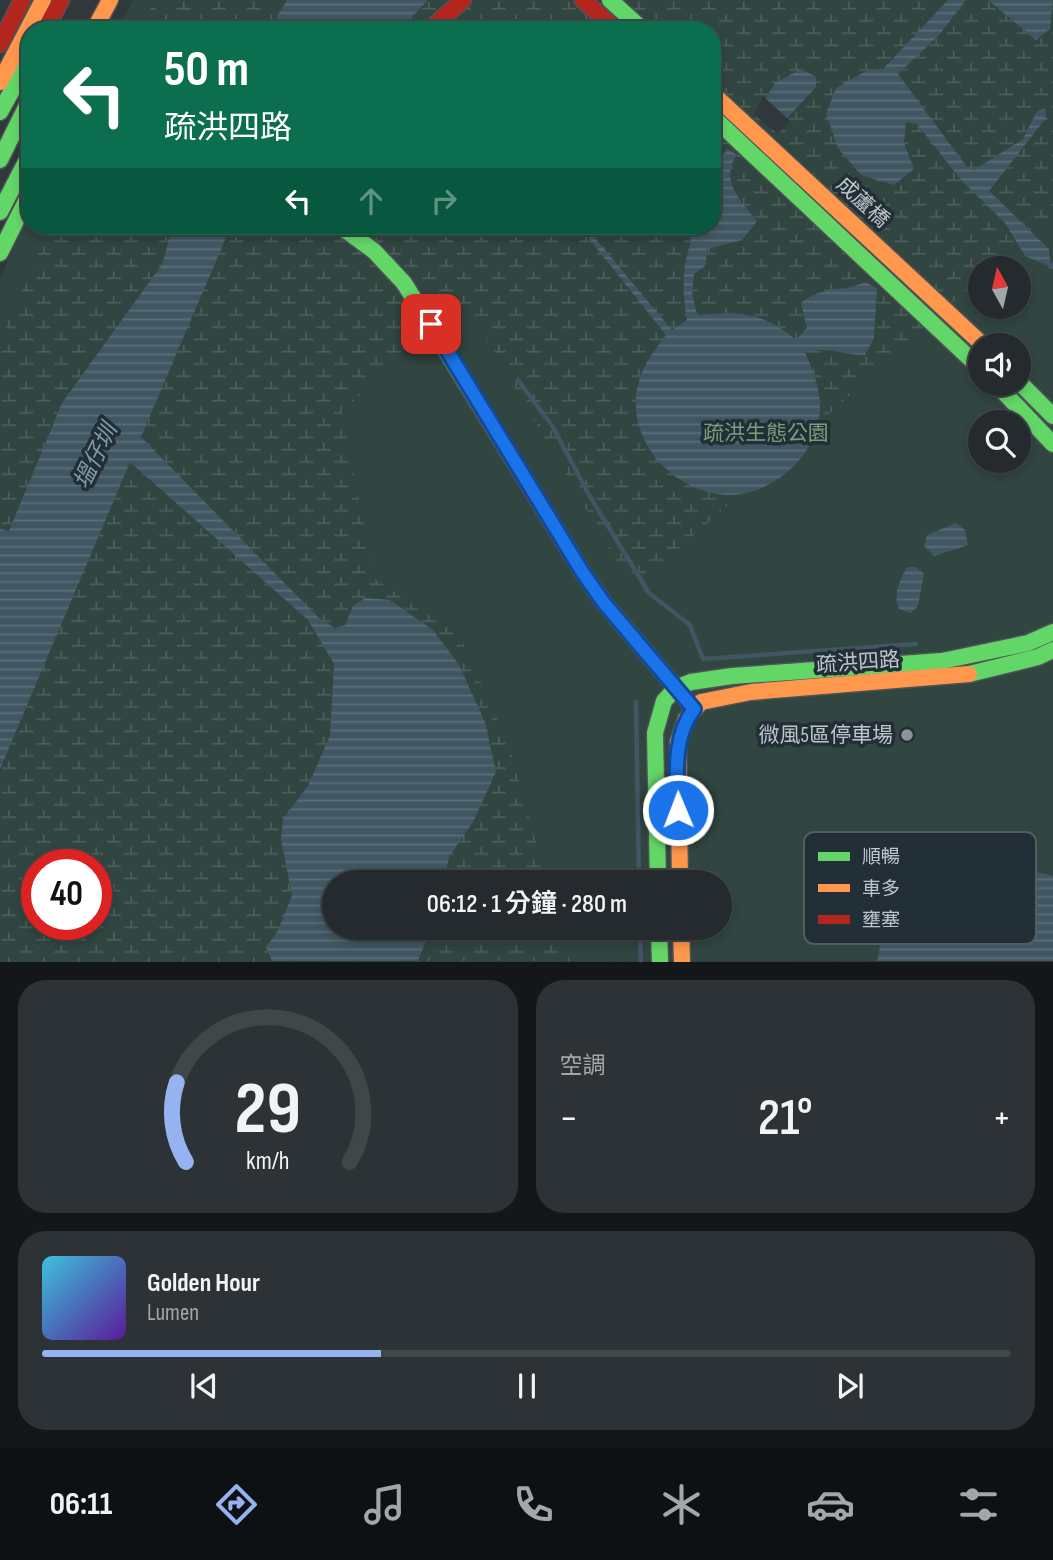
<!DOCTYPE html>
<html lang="zh-TW">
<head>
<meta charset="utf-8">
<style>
	:root { --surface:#242a2d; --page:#2c3235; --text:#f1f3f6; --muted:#a3a7aa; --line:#414649; --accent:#95b2f1 }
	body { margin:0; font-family:"Sofia Sans Condensed","Noto Sans TC",sans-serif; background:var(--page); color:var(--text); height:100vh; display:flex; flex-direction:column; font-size:26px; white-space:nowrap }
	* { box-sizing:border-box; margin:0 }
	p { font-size:23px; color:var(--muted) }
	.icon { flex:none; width:38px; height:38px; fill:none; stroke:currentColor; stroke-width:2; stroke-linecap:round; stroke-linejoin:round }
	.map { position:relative; height:962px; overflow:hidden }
	.side { display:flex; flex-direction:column; gap:18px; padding:18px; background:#141719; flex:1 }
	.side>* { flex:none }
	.top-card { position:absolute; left:21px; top:21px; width:700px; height:214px; border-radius:28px; box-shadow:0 4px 10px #0003,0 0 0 2px var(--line); background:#0b6e4f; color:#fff; overflow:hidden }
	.needle { width:46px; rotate:352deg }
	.controls { position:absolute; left:968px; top:256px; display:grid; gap:14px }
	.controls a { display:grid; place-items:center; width:63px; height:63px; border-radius:50%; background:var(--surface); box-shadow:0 4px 10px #0003,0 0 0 2px var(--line); font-size:35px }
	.speed { position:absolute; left:21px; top:849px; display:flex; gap:14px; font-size:35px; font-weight:700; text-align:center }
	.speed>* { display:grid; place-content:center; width:91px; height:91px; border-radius:50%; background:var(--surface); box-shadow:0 4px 10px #0003,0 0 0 2px var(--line); line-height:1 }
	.speed .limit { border:10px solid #d22; background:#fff; color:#111 }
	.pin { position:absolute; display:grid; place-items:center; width:60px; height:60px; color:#fff; margin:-30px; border-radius:14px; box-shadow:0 4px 10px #0006 }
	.me { position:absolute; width:77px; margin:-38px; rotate:359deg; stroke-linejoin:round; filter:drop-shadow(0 0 5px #0008) }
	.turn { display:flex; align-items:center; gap:24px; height:147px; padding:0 28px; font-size:32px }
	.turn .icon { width:91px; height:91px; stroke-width:2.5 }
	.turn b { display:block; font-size:49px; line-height:60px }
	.lanes { display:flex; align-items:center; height:66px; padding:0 28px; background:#0003; justify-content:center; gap:35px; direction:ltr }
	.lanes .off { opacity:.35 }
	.big { font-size:52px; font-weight:600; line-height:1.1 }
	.side .card { flex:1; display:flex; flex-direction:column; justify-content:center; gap:10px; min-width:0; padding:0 24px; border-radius:28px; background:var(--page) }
	.side .dial { align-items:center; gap:0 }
	.dial svg { height:182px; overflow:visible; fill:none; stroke:var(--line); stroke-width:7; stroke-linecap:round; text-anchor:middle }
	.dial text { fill:var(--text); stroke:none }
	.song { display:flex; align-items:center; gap:21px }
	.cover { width:84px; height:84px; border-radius:10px; background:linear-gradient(135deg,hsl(190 70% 55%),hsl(270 70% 35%)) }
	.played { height:7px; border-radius:4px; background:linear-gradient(90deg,var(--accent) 35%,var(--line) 35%) }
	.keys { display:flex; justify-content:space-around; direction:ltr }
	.heat { display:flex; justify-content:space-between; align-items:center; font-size:38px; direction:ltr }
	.side .tiles { flex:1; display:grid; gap:18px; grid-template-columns:1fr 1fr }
	.card:last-child { grid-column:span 2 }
	.trip { position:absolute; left:322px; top:870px; width:410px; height:70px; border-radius:35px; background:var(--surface); box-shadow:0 4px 10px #0003,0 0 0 2px var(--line); font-weight:600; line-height:70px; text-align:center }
	.tab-bar { display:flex; height:112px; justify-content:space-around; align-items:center; background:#0e1112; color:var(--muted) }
	.tab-bar .icon { width:49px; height:49px }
	.tab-bar .active { color:var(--accent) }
	.tab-bar b { font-size:32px; color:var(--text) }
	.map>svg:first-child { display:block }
	.green { fill:#314541; fill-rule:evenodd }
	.wetland { fill:url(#wetland-marsh); fill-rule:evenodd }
	.water { fill:url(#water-rules) }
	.pier { fill:#30383c }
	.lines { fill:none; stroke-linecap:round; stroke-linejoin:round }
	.stream { stroke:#405763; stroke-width:4.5 }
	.fast-casing { stroke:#4e5356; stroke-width:19 }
	.slow-casing { stroke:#4e5356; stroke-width:19 }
	.jam-casing { stroke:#4e5356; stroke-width:19 }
	.fast { stroke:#63d668; stroke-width:16 }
	.slow { stroke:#ff974d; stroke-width:16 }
	.jam { stroke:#b3261e; stroke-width:16 }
	.route-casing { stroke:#114b97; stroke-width:18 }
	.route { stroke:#1a73e8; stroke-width:12 }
	.poi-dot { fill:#8b9499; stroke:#232f36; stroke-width:2.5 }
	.labels { text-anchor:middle; stroke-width:7; stroke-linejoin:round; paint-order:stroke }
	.street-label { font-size:21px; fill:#bcc5cb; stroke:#232f36 }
	.park-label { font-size:21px; fill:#7d9e7d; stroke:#232f36 }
	.poi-label { font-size:21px; fill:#bcc5cb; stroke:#232f36; text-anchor:end }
	.water-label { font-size:23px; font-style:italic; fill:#809baa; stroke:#232f36 }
	.key { fill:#232f36; stroke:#515c63; stroke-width:2 }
	.key-label { font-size:19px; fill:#bcc5cb }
</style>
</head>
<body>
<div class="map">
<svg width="1053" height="962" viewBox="0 0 1053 962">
	<defs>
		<pattern id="wetland-marsh" width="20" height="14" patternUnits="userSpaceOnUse" patternTransform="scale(1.75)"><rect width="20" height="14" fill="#314541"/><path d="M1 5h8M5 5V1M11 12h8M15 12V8" fill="none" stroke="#4d5e5b"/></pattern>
		<pattern id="water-rules" width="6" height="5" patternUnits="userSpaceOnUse" patternTransform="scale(1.75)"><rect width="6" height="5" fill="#405763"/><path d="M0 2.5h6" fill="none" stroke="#5a6e78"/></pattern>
	</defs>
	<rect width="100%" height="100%" fill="#30383c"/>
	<!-- green -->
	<path class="green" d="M133,0H1053V961L0,962V279L30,209V226H712V30H117ZM980,268H1018V306H980ZM980,345H1018V383H980ZM980,422H1018V460H980ZM37,864H96V924H37ZM334,882H719V928H334Z"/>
	<!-- wetland -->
	<path class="wetland" d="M154,0H1053V213L992,268H980V278L633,590L466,303L342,411L374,578L460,636L510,748L547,882H334V928H560L570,961L0,962V340L50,226H712V30H140ZM37,864H96V924H37Z"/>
	<!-- water -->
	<g class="water">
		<path d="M287,0H428L400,30H269Z"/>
		<path d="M948,0H966L939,35L898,74L967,167L974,170L1023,139L1037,111L1045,109L1046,118L989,191L1049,249L1051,267L1025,256L1005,223L961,180L917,124L906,122L904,143L914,169L894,185L861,175L838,148L826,114L836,88L868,70L883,69Z"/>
		<path d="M988,0H1053L1050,29L1036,40Z"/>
		<path d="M801,69L816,77V87L776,130L757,113L775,83Z"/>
		<path d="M727,149L737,155C719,181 741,201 757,221L742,240L707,249L706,265L694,274L692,292L697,315C739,311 763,312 796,340L807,328L801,303C817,287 845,292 865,282L877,288L874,338L865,355C842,355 828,346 805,352C813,371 820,387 820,408C819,460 762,505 712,493C663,482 624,432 639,381C644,363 655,350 666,335L579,226H585L672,330L687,320C681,287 682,256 698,226H712C712,197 709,172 727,149Z"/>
		<path d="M172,226H231L141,437L320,619L335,628L345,625L353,606L365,598L390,600L433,630L459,665L485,722L496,772L473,822L449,857L444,882H334V928H431L418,961H272L266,947L277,932L292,896L281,839L283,819L308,786L330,735L334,664L308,620L130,462L0,769V529L9,531L62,403L163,263Z"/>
		<path d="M956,523L965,530L968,545L934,556L924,546L927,535Z"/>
		<path d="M907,567H916L924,574L918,606L911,613L899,609C893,593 899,582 907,567Z"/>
		<path d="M930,850L972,856L1053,876V961H877L890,902Z"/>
	</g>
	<!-- pier -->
	<path class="pier" d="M763,96L790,121L778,134L754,114Z"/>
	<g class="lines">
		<!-- stream -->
		<g class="stream">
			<path d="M1051,267L1053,264"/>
			<path d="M518,380L553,427L589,495L649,593L690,625L703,659L916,644"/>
			<path d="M636,702L639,882"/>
			<path d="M640,928L641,962"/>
		</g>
		<!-- fast casing -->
		<g class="fast-casing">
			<g id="fast">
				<path d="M610,0L643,30"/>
				<path d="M0,112L30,58"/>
				<path d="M712,116L980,368"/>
				<path d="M0,160L30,99"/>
				<path d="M0,212L30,154"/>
				<path d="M340,226L374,251L404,283L583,573L604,603L694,709"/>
				<path d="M0,253L30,193"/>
				<path d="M1018,381L1053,416"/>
				<path d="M995,383L1053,444"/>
				<path d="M969,674L1038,657L1053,650"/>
				<path d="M658,882L655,733L664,701L676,688L691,682L732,676L942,661L1028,643L1053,632"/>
				<path d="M659,928L660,962"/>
			</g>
		</g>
		<!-- slow casing -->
		<g class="slow-casing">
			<g id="slow">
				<path d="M94,30L110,0"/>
				<path d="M0,82L43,0"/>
				<path d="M712,93L983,345"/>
				<path d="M680,882L678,742L686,719L701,702L751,692L969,674"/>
				<path d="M681,928L682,962"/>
			</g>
		</g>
		<!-- jam casing -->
		<g class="jam-casing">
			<g id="jam">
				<path d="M583,0L616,30"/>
				<path d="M45,30L61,0"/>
				<path d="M429,30L463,0"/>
				<path d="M0,44L22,0"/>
			</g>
		</g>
		<!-- fast -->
		<use href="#fast" class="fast"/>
		<!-- slow -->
		<use href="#slow" class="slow"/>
		<!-- jam -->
		<use href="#jam" class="jam"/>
	</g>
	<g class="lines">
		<!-- route casing -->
		<g class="route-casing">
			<path id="route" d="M431,324L583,573L604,603L694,709C672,738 677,775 678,810"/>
		</g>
		<!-- route -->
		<use href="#route" class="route"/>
	</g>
	<!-- markers -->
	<circle class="poi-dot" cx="907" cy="735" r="7"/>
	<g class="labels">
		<!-- street labels -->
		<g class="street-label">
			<text transform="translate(863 202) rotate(43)" y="7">成蘆橋</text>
			<text transform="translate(858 662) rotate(-4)" y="7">疏洪四路</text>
		</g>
		<!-- park labels -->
		<g class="park-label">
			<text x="766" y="440">疏洪生態公園</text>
		</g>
		<!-- poi labels -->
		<g class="poi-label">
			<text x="893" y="742">微風5區停車場</text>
		</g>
		<!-- water labels -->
		<g class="water-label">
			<text transform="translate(95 456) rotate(-64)" y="8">塭仔圳</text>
		</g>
	</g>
	<!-- legend -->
	<rect x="804" y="832" width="232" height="112" rx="10" class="key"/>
	<rect x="818" y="852" width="32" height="9" fill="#63d668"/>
	<rect x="818" y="884" width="32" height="8" fill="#ff974d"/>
	<rect x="818" y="915" width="32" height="9" fill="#b3261e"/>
	<g class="key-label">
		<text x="862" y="863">順暢</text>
		<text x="862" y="895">車多</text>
		<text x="862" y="926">壅塞</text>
	</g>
</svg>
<div class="controls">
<a><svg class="needle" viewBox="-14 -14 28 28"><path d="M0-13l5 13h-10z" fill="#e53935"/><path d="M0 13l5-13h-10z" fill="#a3a7aa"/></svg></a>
<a><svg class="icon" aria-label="sound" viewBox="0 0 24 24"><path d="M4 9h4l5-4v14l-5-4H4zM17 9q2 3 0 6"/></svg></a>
<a><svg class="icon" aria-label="search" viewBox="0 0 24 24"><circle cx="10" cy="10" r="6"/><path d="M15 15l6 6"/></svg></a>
</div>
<div class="speed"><div class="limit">40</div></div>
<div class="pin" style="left:431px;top:324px;background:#d93025"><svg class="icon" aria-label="arrive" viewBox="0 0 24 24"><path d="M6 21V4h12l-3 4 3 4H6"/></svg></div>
<svg class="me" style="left:678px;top:810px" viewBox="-20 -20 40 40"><circle r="17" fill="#1a73e8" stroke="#fff" stroke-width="3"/><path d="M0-11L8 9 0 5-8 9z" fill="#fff"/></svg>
<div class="trip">06:12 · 1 分鐘 · 280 m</div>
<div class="top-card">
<div class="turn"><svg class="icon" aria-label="left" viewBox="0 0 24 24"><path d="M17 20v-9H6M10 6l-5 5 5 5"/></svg><div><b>50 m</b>疏洪四路</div></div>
<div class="lanes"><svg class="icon" aria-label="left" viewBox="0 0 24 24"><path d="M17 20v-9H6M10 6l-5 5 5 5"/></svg><svg class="icon off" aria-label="ahead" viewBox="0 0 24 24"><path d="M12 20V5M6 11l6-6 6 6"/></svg><svg class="icon off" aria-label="right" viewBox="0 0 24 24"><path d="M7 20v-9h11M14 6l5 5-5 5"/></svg></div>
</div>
</div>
<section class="side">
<div class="tiles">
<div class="card dial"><svg viewBox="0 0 100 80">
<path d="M14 69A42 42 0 1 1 86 69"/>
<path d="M14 69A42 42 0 0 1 10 34" stroke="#95b2f1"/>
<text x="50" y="56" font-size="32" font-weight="700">29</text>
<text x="50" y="72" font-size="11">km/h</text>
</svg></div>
<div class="card"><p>空調</p>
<div class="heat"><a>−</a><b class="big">21°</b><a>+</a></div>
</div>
<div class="card">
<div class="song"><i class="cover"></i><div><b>Golden Hour</b><p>Lumen</p></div></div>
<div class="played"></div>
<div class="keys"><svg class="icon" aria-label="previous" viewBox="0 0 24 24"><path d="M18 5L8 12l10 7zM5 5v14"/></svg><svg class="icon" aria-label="pause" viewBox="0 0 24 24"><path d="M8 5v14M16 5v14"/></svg><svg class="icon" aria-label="next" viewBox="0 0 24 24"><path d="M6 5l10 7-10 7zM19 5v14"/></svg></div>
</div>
</div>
</section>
<nav class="tab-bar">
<b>06:11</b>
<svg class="icon active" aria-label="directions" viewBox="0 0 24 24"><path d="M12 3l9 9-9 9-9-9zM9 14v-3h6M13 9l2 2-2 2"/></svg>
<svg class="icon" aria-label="music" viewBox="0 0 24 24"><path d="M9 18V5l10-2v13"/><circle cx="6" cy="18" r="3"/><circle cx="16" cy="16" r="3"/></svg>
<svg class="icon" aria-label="phone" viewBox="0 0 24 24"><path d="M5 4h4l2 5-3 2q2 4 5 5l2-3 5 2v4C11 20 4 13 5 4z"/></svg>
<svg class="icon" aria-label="climate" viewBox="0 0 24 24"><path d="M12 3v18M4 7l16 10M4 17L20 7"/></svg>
<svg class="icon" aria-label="car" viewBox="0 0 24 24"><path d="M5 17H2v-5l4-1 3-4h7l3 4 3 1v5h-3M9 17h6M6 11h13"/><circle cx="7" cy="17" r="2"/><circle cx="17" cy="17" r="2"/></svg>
<svg class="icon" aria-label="filters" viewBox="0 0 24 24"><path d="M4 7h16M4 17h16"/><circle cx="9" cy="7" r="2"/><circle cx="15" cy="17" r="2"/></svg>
</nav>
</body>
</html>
